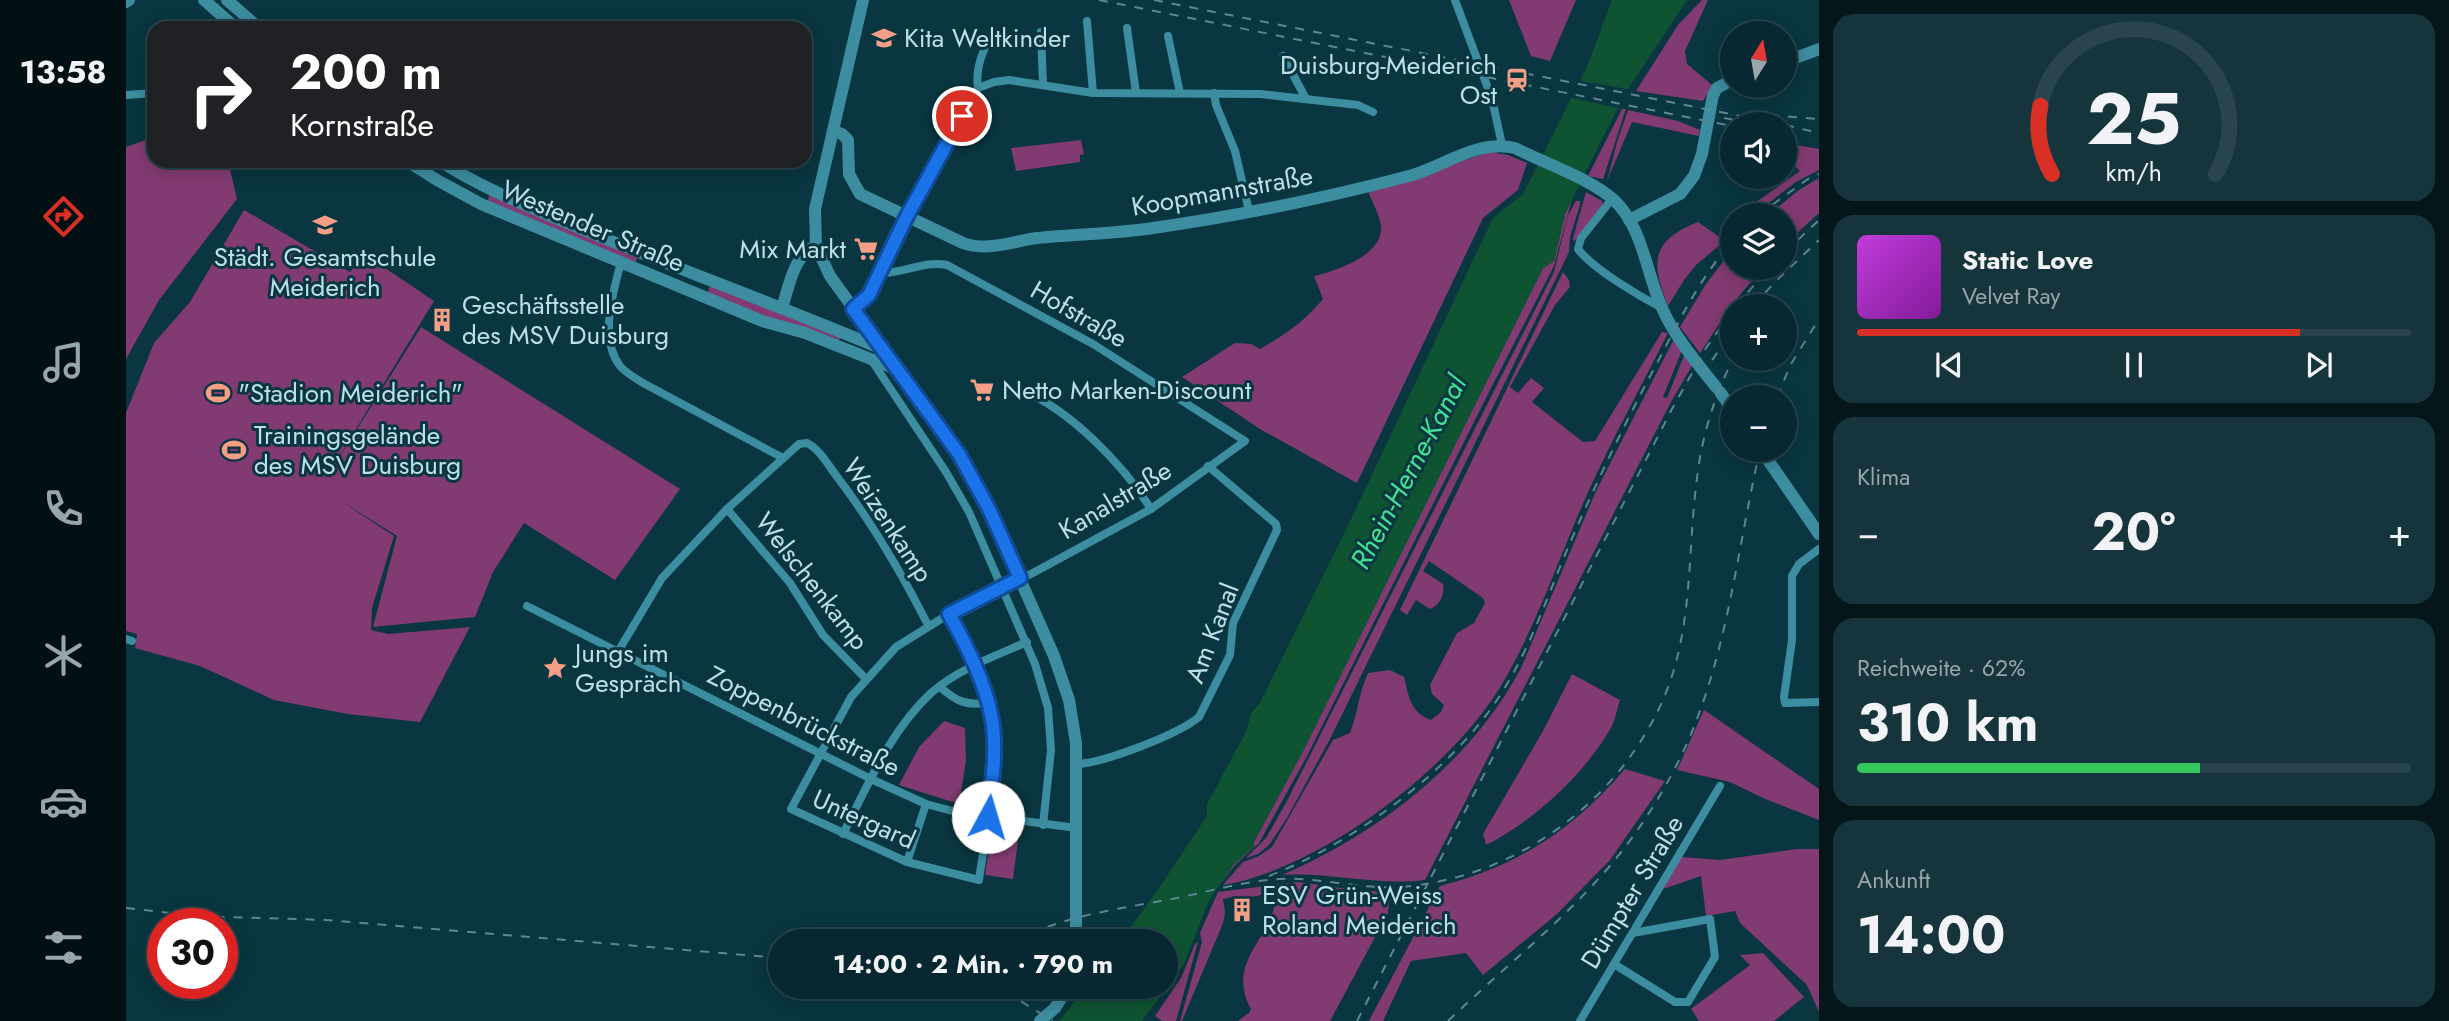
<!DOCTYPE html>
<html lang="de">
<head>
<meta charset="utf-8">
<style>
	:root { --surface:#072830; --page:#15343c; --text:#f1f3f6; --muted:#98a6ab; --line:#28444c; --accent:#d93025 }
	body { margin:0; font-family:Jost,sans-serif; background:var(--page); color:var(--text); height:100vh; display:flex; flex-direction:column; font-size:26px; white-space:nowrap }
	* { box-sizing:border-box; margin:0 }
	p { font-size:23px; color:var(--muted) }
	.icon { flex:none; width:38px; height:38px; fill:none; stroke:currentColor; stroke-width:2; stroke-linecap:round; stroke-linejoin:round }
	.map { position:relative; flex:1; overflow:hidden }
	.panel { display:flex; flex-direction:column; gap:14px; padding:14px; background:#04161a; width:630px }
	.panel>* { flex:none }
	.top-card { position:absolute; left:21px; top:21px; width:665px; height:147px; border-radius:21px; box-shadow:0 4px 18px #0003,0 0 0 2px var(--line); background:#202124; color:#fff; overflow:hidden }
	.needle { width:46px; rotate:11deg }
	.fabs { position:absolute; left:1594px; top:21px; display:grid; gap:14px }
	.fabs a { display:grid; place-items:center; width:77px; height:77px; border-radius:50%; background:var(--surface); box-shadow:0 4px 18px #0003,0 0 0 2px var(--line); font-size:35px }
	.speed { position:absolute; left:21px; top:908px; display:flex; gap:14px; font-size:35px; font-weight:700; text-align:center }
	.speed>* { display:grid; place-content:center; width:91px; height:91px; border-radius:50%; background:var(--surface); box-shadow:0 4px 18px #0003,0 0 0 2px var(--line); line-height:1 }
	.speed .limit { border:10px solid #d22; background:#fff; color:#111 }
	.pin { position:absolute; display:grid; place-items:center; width:60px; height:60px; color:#fff; margin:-30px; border:4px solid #fff; border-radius:50%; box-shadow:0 2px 7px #0007 }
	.me { position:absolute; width:77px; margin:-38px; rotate:6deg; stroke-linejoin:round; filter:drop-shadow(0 0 5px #0008) }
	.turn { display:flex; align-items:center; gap:24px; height:147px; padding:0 28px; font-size:32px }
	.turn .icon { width:91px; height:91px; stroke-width:2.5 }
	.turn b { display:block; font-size:49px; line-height:60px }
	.big { font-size:52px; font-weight:700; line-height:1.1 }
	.panel .card { flex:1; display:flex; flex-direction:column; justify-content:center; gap:10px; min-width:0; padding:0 24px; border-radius:21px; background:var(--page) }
	.panel .dial { align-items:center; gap:0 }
	.dial svg { height:182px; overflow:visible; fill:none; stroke:var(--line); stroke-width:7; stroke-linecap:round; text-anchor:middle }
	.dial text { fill:var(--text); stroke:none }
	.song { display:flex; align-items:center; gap:21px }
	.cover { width:84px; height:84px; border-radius:10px; background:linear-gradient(135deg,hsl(290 70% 55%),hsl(290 70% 35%)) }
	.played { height:7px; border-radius:4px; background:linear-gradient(90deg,var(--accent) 80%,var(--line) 80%) }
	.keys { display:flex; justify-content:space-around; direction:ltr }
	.heat { display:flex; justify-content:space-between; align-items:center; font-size:38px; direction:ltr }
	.charge { height:10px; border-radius:5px; background:linear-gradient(90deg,#34c759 62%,var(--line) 0) }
	.trip { position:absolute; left:642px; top:929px; width:410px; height:70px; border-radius:35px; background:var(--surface); box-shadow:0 4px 18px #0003,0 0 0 2px var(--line); font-weight:700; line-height:70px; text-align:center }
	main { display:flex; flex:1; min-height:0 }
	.dock { display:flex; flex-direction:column; width:126px; justify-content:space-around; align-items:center; background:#031013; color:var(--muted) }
	.dock .icon { width:49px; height:49px }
	.dock .active { color:var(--accent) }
	.dock b { font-size:32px; color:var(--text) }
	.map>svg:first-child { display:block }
	.green { fill:#823b72 }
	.water { fill:#0f5432 }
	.pier { fill:#093640 }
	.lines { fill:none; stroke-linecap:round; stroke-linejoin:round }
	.street { stroke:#3d8da0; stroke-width:8 }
	.secondary { stroke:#3d8da0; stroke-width:12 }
	.rail { stroke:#5e8791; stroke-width:2; stroke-dasharray:9 9; stroke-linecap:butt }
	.route-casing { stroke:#114b97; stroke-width:18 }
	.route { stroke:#1a73e8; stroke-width:12 }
	.labels { text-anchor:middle; stroke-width:6; stroke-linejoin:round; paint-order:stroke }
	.poi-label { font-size:26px; fill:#bbe0ea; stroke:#093640; text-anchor:start }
	.street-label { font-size:26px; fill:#bbe0ea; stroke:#093640 }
	.water-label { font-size:28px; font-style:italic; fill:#41e392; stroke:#093640 }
</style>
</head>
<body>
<main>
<nav class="dock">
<b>13:58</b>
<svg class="icon active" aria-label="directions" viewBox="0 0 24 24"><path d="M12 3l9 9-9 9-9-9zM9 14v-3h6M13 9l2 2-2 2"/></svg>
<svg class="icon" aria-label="music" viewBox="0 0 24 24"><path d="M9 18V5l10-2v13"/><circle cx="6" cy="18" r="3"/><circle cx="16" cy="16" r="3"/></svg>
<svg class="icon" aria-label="phone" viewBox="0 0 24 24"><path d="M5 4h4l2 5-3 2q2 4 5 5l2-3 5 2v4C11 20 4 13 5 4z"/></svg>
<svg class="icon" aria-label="climate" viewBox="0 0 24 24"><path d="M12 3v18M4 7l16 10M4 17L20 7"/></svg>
<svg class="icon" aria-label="car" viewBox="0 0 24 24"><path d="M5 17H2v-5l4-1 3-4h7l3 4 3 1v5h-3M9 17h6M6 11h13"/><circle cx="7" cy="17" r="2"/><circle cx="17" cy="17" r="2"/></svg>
<svg class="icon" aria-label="filters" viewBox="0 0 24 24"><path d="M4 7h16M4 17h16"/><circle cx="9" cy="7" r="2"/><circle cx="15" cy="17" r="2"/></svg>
</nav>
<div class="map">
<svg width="1693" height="1021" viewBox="0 0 1693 1021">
	<rect width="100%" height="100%" fill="#093640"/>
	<!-- green -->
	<g class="green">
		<path d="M1383,0H1450L1424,61L1405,56Z"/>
		<path d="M1576,0H1582L1559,51L1561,64L1586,85L1577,101L1510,91L1552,25Z"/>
		<path d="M1496,109H1500L1477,179L1462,176Z"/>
		<path d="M1502,110L1552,121L1574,130L1573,136L1506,122L1481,181L1491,142Z"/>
		<path d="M28,137V161H102L111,199L33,300L0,359V147Z"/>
		<path d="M955,140L958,154L954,155V162L890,171L885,148Z"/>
		<path d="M1659,143L1693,149V170L1670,182L1627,215H1618L1616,212L1674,171L1659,156Z"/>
		<path d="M1364,152L1382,155L1401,163L1392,190L1357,218L1231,483L1134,429L1056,377L1109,343L1125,344L1134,349C1159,335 1179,321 1197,299L1188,276C1210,271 1257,255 1255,227C1254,215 1246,202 1242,191Z"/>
		<path d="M1693,178V213L1659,244V215H1642L1673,190Z"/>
		<path d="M1460,192L1476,201L1477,205L1448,242L1447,238Z"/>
		<path d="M363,195L512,256L509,264L362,201Z"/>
		<path d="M1446,199L1428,266L1364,390L1181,756L1133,843L1109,865L1094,885L1108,864L1128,847V842L1176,753L1417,268L1428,261L1439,214Z"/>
		<path d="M1450,201H1454V205L1444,237L1443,252L1204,739L1161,818L1143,845L1132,854L1120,858L1140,838L1161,801L1428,272L1442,215Z"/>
		<path d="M118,210L224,272L238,254L308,301L194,488L295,327L554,489L489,580L398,523L367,572L349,617L247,627L271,536L212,499L268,536L246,608L245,630L262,634L344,627L294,722L222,714L148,700L74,666L9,648L11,634L0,631V413L28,343L64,302Z"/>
		<path d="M1572,222L1592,236L1606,225V235L1570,265L1558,280L1542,306C1525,263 1524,241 1572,222Z"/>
		<path d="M1606,250V268H1637L1607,303L1574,353L1554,327L1580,284Z"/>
		<path d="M1437,272L1443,280L1444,287L1429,305L1384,387L1392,393L1405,378L1418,388L1406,402L1457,442L1469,441L1536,332L1542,333C1516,385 1487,437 1463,490C1434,554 1412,623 1376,684C1327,768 1194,869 1097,885L1117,862L1133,856L1146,847L1207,740L1224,733C1232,713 1233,692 1242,673L1264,670L1278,677C1283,697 1284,712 1305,720L1315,712L1318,705L1306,694L1304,685L1331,633L1348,623L1359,603L1357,598L1303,561L1297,571L1317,584C1319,594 1314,605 1304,609L1290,600L1281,615L1274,610Z"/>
		<path d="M585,284L715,335L712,343L580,296Z"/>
		<path d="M1548,339L1556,350L1537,397L1541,398L1559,353L1567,364L1545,402L1299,880C1249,886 1204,872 1156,875C1253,833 1345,762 1395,668L1470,491Z"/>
		<path d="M1446,674L1494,700C1491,708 1490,718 1486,726C1460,773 1408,821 1360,845L1357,834L1417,731Z"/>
		<path d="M1578,710L1693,789V820L1637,798L1604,782L1551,770Z"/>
		<path d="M818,721L839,728L840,761L833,804L773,785L793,747Z"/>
		<path d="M1499,769L1539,781L1484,860L1431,914L1357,975L1340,953L1285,961L1257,1021H1243L1314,886C1392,866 1447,830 1499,769Z"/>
		<path d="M866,828L893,832L887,879L859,875Z"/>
		<path d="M1671,849H1693V1012L1681,985L1614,923L1609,911L1580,916L1575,876L1537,889L1556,857L1594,860Z"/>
		<path d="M1172,882L1228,890L1264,892L1262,913L1204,1021H1112L1124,1012L1125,1009C1097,958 1154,934 1149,892L1111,900V896L1097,899L1099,912L1097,923L1056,1021H1054L1076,942L1074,933L1092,892Z"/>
		<path d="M1072,942L1050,1021H1036L1029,1016L1055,978L1069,944Z"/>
		<path d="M1637,953L1678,997L1648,1021H1573L1565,1009L1624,965L1614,955Z"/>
	</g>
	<!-- water -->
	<path class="water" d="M1486,0H1561L1502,89L1475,141L1439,214L1428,261L1417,268L1176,753L1128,842V847L1108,864L1083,900L1058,964L1016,1021H933L961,987H1040V942L995,941L1033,888L1081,816V804L1120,732L1125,713L1134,703L1228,513L1367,218L1397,194L1461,67Z"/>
	<!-- pier -->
	<path class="pier" d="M1451,80L1506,90L1496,109L1442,97Z"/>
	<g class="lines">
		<!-- street -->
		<g class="street">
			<path d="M1329,0L1366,99L1376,145"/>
			<path d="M961,21L967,93"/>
			<path d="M1001,28L1010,93"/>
			<path d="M915,32L917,84"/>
			<path d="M1042,36L1054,93"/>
			<path d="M1157,56L1179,97"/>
			<path d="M852,88C849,70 856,53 864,37"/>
			<path d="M1088,93L1090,105L1109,151L1123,211"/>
			<path d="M0,95L28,93"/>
			<path d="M1486,199L1455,238L1452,249C1467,269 1513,296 1536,308"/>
			<path d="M781,216L852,88L868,82L883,80L967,93L1134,94L1232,105L1247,112"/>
			<path d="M495,262C487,292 473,339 494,366C500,373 509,378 517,383L657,458"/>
			<path d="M755,273C777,274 799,260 821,265L967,344L1119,441L1025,509L905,574L876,586L823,614L770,647L725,697L665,809L781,862L853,880C860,829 876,764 865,713C857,678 840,644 823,614"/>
			<path d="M746,361L820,472L843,512L909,664L922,708L925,750L917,825"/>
			<path d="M894,389C944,410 996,463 1025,509"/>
			<path d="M601,509L664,583L697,635L740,679"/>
			<path d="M1693,549L1673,564L1666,576V640L1658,697L1659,703L1693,702"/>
			<path d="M401,606L745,779L800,804L830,812L951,828"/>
			<path d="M0,639L6,641"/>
			<path d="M493,650L536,578L601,509L673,444L681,443C693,449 701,463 709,474C746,522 775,572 802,625"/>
			<path d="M814,687C830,701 840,706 861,703"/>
			<path d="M951,764C978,763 1053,734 1073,717L1104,655L1107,623L1151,530L1150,524L1082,466"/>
			<path d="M717,834C742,785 764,731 805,693C832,669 869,656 901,642"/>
			<path d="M781,862L800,804"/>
			<path d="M1488,964L1549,1002H1562L1589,957L1584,919L1507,933"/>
			<path d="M1454,1021L1594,786"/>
		</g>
		<!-- secondary -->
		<g class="secondary">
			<path d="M78,0L110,28"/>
			<path d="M101,0L133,28"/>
			<path d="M737,0L689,209L690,246L704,276L833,454L863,509L928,656L943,700L950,743V942"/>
			<path d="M0,2L3,0"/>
			<path d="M1659,62L1693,49"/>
			<path d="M708,131L716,134L722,140L723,174L734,194L837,243C861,252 887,241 911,238C949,234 989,234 1027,228C1113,216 1199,198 1283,176C1317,167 1351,139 1389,148C1418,163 1465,179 1488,200C1517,227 1520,273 1536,308C1548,336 1571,363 1590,387"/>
			<path d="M281,161L311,180L355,204L636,321L679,333L770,369"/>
			<path d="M314,161C360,191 412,210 463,232C560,272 659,308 756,349"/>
			<path d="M1503,220L1554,194L1568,176L1576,154L1587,95L1591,88L1606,80"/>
			<path d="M656,308C663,287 667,255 690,246"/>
			<path d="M728,309L743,295L781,216"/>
			<path d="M1594,392L1606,409"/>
			<path d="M1635,450L1693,534"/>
			<path d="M914,1021L929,1008L942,987"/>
		</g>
		<!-- rail -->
		<g class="rail">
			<path d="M973,0L1606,126"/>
			<path d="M1028,0L1655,124"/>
			<path d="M1644,115L1693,119"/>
			<path d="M1598,118L1629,124"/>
			<path d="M1659,125L1693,133"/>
			<path d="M1632,215L1682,179L1693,174"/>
			<path d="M1659,252L1693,220"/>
			<path d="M1610,306L1643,268"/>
			<path d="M1627,306L1648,283L1693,240"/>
			<path d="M1576,375L1606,331"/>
			<path d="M1651,397L1665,364L1693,319"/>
			<path d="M1143,876C1226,844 1324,772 1373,697C1404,650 1422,594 1444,543C1470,483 1498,425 1529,367C1552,323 1573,279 1606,242"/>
			<path d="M0,908L70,916L200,920L654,958"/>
			<path d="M889,942C900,936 912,930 924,926C963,912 1010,906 1051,898C1085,891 1119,881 1153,879C1193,877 1232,889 1272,887C1385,880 1489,806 1536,702C1568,630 1561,554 1571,478C1576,436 1588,397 1607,359"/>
			<path d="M862,987L896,1002L927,1021"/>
			<path d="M1231,1021L1546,409L1580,348L1606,311"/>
			<path d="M1322,1021C1375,970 1435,923 1483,867C1522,821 1555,765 1575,708C1605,624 1614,536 1634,450"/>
		</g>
	</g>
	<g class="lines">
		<!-- route casing -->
		<g class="route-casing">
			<path id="route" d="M836,116L781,216L743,295L727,309L833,454L863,509L894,578L823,614C840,644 858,679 865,714C872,748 866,783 862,817"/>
		</g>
		<!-- route -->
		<use href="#route" class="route"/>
	</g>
	<!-- icons -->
	<defs>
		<g id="school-bare" transform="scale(1.89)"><path d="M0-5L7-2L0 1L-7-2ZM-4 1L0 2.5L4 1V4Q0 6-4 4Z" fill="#f49e86" stroke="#093640" stroke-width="2.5" paint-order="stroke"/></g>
		<g id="station-bare" transform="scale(1.89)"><path d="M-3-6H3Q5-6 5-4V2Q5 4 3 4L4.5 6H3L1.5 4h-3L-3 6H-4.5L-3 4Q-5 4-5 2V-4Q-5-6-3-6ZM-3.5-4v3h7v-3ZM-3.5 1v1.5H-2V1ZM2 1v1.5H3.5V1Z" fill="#f49e86" stroke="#093640" stroke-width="2.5" paint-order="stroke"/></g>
		<g id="supermarket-bare" transform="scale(1.89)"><path d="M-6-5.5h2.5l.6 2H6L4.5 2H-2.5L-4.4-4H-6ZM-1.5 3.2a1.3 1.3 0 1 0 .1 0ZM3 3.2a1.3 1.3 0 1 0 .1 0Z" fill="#f49e86" stroke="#093640" stroke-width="2.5" paint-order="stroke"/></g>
		<g id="building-bare" transform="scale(1.89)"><path d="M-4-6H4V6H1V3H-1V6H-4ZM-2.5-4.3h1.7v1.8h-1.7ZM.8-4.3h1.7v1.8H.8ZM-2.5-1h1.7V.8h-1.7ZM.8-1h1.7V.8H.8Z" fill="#f49e86" stroke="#093640" stroke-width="2.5" paint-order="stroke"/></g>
		<g id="stadium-bare" transform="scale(1.89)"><path d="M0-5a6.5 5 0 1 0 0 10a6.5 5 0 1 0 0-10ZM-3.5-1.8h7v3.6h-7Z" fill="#f49e86" stroke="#093640" stroke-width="2.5" paint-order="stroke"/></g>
		<g id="sight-bare" transform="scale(1.89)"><path d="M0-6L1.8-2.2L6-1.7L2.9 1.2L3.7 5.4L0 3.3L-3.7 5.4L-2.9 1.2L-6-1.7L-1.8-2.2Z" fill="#f49e86" stroke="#093640" stroke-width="2.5" paint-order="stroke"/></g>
	</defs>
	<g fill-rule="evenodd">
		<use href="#school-bare" x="758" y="38"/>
		<use href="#station-bare" x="1391" y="80"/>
		<use href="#school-bare" x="199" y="225"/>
		<use href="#supermarket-bare" x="740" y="249"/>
		<use href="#building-bare" x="316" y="320"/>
		<use href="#supermarket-bare" x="856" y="390"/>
		<use href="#stadium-bare" x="92" y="393"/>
		<use href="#stadium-bare" x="108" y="450"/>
		<use href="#sight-bare" x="429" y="668"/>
		<use href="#building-bare" x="1116" y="910"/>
	</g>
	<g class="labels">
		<!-- poi labels -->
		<g class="poi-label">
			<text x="778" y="47">Kita Weltkinder</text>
			<text x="1371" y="74" text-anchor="end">Duisburg-Meiderich<tspan x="1371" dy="30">Ost</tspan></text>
			<text x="720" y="258" text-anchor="end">Mix Markt</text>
			<text x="199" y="266" text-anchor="middle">Städt. Gesamtschule<tspan x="199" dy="30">Meiderich</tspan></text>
			<text x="336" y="314">Geschäftsstelle<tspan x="336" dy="30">des MSV Duisburg</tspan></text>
			<text x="876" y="399">Netto Marken-Discount</text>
			<text x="112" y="402">"Stadion Meiderich"</text>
			<text x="128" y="444">Trainingsgelände<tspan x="128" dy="30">des MSV Duisburg</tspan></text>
			<text x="449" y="662">Jungs im<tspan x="449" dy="30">Gespräch</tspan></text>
			<text x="1136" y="904">ESV Grün-Weiss<tspan x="1136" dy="30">Roland Meiderich</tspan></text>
		</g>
		<!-- street labels -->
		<g class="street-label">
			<text transform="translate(1096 191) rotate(-10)" y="9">Koopmannstraße</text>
			<text transform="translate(467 226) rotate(23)" y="9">Westender Straße</text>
			<text transform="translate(953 314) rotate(30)" y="9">Hofstraße</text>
			<text transform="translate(989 500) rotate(-31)" y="9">Kanalstraße</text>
			<text transform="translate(762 520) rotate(57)" y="9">Weizenkamp</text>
			<text transform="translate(686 581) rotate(52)" y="9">Welschenkamp</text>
			<text transform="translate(1086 633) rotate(-69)" y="9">Am Kanal</text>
			<text transform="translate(678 721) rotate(27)" y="9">Zoppenbrückstraße</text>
			<text transform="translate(738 819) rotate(24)" y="9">Untergard</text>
			<text transform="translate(1506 892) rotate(-59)" y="9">Dümpter Straße</text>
		</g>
		<!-- water labels -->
		<g class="water-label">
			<text transform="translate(1282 472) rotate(-62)" y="10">Rhein-Herne-Kanal</text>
		</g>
	</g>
</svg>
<div class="fabs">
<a><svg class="needle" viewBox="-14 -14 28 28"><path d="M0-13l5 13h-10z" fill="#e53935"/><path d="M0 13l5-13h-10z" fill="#98a6ab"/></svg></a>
<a><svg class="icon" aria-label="sound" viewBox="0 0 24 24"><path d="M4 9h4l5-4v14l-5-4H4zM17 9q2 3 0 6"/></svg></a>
<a><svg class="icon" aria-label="layers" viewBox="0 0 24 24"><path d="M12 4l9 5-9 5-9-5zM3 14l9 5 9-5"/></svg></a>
<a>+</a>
<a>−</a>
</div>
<div class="speed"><div class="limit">30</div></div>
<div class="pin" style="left:836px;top:116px;background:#d93025"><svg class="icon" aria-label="arrive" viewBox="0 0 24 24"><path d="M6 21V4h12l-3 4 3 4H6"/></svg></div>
<svg class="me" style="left:862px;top:817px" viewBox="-20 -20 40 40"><circle r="19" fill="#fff"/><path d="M0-13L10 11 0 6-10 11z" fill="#1a73e8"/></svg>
<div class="trip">14:00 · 2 Min. · 790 m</div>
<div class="top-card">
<div class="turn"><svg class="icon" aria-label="right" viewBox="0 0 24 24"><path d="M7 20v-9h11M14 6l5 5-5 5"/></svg><div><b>200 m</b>Kornstraße</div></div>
</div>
</div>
<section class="panel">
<div class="card dial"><svg viewBox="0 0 100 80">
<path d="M14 69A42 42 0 1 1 86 69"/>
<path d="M14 69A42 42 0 0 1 9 39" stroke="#d93025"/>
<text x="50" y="56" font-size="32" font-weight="700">25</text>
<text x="50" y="72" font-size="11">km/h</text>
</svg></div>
<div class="card">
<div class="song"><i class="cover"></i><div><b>Static Love</b><p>Velvet Ray</p></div></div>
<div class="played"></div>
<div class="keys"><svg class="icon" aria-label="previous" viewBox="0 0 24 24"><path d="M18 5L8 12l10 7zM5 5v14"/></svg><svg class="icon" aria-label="pause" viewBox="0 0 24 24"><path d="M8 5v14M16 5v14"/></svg><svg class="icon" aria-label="next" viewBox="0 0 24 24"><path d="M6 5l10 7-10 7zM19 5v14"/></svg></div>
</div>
<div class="card"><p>Klima</p>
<div class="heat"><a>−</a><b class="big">20°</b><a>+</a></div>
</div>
<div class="card"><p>Reichweite · 62%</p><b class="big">310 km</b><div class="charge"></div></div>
<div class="card"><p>Ankunft</p><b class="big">14:00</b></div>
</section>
</main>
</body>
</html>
